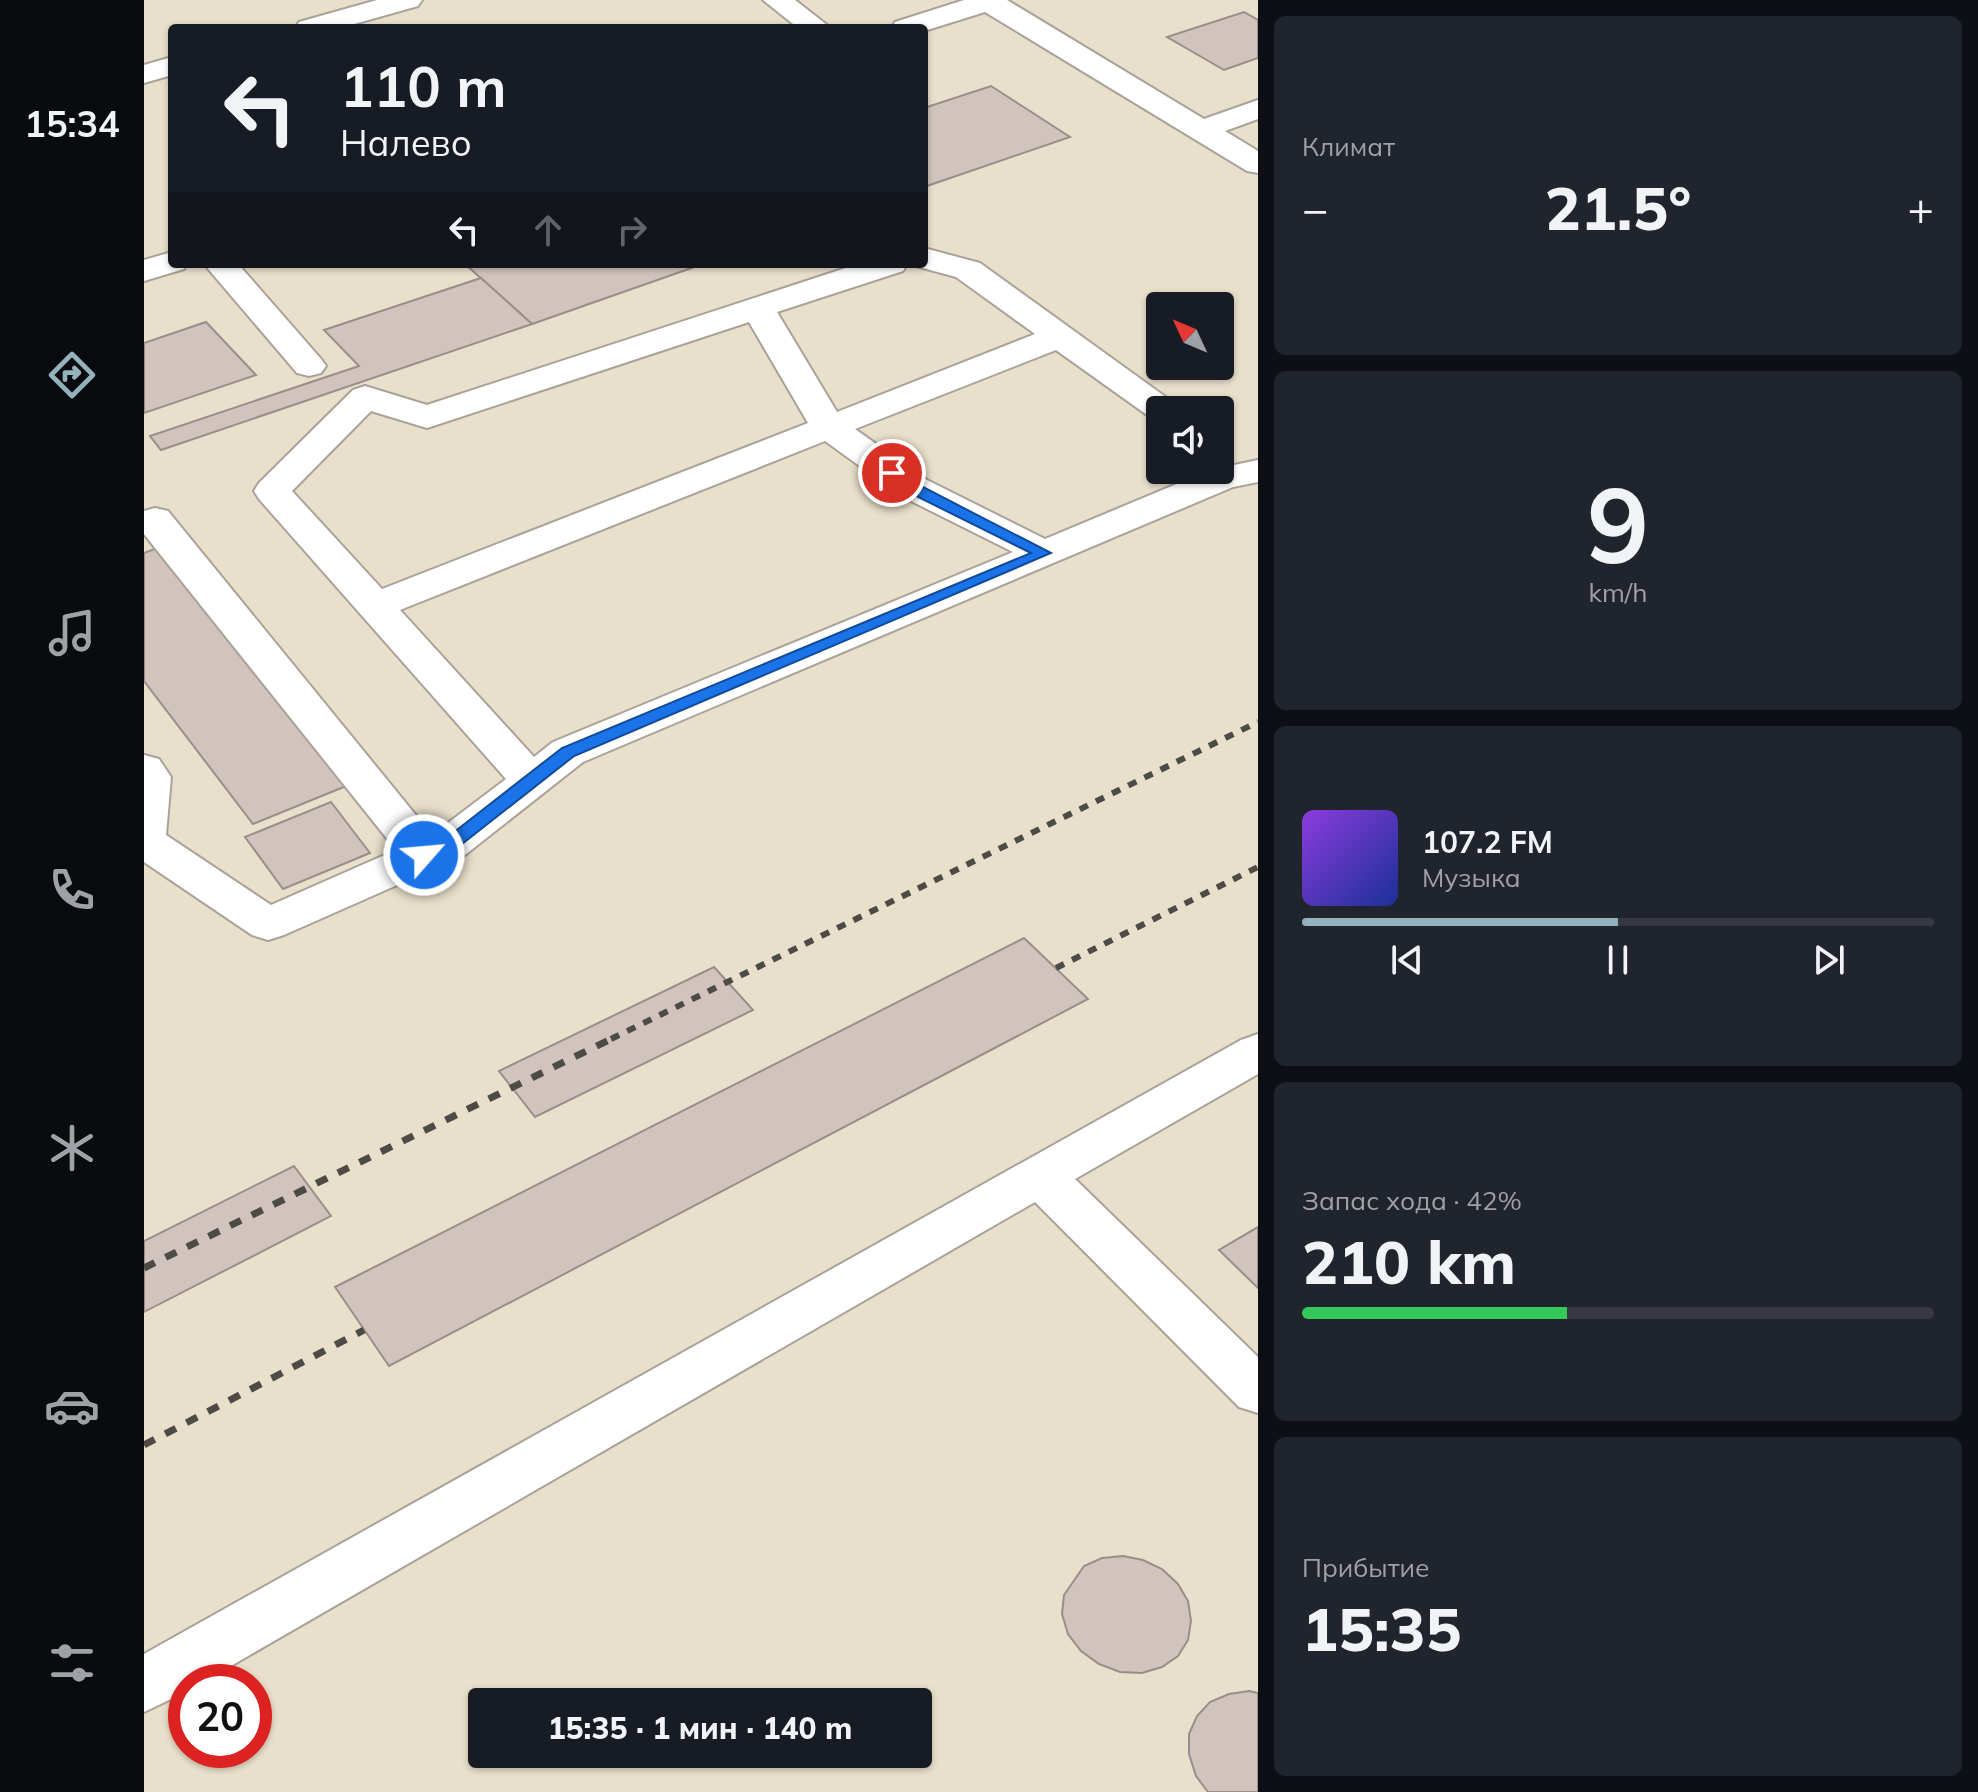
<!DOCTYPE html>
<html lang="ru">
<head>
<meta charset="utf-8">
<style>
	:root { --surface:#171b24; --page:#20242c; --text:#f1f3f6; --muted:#9ea1a6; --line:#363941; --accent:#93b2bd }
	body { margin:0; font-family:Mulish,sans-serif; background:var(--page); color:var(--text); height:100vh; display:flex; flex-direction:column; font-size:30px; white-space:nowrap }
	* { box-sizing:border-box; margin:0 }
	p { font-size:26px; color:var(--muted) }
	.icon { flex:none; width:44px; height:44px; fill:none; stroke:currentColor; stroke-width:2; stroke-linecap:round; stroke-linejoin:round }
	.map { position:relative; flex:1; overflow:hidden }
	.sheet { display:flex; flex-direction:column; gap:16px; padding:16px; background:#0d0f14; width:720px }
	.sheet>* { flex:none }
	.top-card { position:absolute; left:24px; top:24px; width:760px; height:244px; border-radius:8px; box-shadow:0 2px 6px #0004; background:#171b24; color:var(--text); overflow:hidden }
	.needle { width:52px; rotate:314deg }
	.buttons { position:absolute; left:1002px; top:292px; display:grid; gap:16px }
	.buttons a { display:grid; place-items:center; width:88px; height:88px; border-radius:8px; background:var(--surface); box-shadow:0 2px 6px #0004; font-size:40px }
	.speed { position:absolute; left:24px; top:1664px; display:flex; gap:16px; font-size:40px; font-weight:700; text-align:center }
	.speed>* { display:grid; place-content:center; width:104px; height:104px; border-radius:50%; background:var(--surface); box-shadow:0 2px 6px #0004; line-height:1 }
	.speed .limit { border:12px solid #d22; background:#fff; color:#111 }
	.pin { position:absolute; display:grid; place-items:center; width:68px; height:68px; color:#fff; margin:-34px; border:4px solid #fff; border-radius:50%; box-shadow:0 2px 8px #0007 }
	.me { position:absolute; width:88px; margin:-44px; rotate:63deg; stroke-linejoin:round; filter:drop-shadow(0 0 6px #0008) }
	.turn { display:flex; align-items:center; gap:28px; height:168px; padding:0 40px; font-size:36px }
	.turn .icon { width:104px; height:104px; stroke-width:2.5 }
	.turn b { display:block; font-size:56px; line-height:68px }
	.lanes { display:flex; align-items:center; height:76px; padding:0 40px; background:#0003; justify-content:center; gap:40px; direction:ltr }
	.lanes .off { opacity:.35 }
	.big { font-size:60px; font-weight:800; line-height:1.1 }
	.sheet .widget { flex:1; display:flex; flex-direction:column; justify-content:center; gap:12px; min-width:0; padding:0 28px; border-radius:12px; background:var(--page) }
	.sheet .dial { align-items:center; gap:0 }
	.dial b { font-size:104px; line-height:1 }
	.song { display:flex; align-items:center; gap:24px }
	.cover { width:96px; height:96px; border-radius:12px; background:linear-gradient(135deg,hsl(270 70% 55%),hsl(230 70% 35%)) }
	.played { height:8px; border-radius:4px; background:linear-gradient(90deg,var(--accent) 50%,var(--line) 50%) }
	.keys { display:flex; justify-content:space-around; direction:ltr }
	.heat { display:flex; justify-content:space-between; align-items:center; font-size:44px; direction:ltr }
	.charge { height:12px; border-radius:6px; background:linear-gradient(90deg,#34c759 42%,var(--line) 0) }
	.trip { position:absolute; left:324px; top:1688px; width:464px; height:80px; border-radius:8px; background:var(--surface); box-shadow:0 2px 6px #0004; font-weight:800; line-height:80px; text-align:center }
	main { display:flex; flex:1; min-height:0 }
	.dock { display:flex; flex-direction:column; width:144px; justify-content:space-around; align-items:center; background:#090b0e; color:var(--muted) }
	.dock .icon { width:56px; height:56px }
	.dock .current { color:var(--accent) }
	.dock b { font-size:36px; color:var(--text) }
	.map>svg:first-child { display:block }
	.industrial { fill:#e9e0cb; fill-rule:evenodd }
	.building { fill:#d1c4bf; stroke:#9a8e8a; stroke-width:2 }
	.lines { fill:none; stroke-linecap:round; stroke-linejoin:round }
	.minor-casing { stroke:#aaa299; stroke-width:4 }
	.minor { fill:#fff; fill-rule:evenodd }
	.rail-far1 { stroke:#4e4a46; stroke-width:6; stroke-dasharray:9 9; stroke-linecap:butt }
	.rail { stroke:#4e4a46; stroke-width:7; stroke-dasharray:12 12; stroke-linecap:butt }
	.route { fill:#1a73e8; stroke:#114b97; stroke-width:2 }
</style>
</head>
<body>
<main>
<nav class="dock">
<b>15:34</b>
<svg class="icon current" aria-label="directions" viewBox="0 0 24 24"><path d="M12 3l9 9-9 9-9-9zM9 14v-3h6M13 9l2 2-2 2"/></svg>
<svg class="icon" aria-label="music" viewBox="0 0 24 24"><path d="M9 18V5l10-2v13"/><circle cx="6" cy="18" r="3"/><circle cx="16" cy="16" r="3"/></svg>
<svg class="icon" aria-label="phone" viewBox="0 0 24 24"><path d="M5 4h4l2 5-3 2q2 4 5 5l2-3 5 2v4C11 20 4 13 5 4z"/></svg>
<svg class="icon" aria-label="climate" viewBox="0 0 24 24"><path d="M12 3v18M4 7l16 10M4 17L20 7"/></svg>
<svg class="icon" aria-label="car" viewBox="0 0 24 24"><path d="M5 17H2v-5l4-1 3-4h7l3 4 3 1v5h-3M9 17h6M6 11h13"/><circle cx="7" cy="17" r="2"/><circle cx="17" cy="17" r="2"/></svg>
<svg class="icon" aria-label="filters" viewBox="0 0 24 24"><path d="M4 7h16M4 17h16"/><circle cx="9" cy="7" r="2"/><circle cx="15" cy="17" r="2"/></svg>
</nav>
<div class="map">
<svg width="1114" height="1792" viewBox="0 0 1114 1792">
	<rect width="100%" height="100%" fill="#f1e9df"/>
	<!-- industrial -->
	<path class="industrial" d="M0,0H1114V1792H0ZM28,28H780V264H28ZM1016,306H1076V366H1016ZM1016,410H1076V470H1016ZM42,1682H110V1750H42ZM338,1702H774V1754H338Z"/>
	<!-- building -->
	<g class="building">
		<path d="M1100,12L1114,20V58L1080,70L1023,37Z"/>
		<path d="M847,86L926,137L780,187V108Z"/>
		<path d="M321,264H559L388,324Z"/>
		<path d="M337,278L388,324L17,450L6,436L215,366L180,330Z"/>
		<path d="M62,322L112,375L0,413V343Z"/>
		<path d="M13,548L207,784L109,824L0,681V553Z"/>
		<path d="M187,802L226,853L139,889L101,837Z"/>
		<path d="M880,938L944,999L245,1366L191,1287Z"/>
		<path d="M570,967L609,1010L391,1117L355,1071Z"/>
		<path d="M150,1166L187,1216L0,1312V1241Z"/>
		<path d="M1114,1227V1288L1075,1250Z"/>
		<path d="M979,1556L999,1560L1018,1569L1034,1584L1044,1601L1047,1621L1044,1640L1034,1656L1018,1667L998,1673L976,1672L955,1664L937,1651L924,1634L918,1614L920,1595L940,1566L958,1558Z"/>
		<path d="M1105,1691L1114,1693V1792H1064L1052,1776L1045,1754V1734L1053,1716L1066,1702L1085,1694Z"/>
	</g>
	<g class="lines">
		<!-- minor casing -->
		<g class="minor-casing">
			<g id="minor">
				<path d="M233,0H278L274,6L196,28H151L155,22Z"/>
				<path d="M619,0H651L687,28H654Z"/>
				<path d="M820,0H863L1060,119L1114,100V119L1081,131L1114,151V173L1103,171L841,12L780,31V28H747L751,22Z"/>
				<path d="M28,57V75L0,83V65Z"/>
				<path d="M780,248L836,263L1030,403L1036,410H1016V420L1006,417L912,350L711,429L783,480L901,539L1066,470L1114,460V482L1089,487L439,762L321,855L140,935L124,940L108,935L0,862V755L15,759L27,777L22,835L127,905L252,850L0,534V511L11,508L24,511L288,835L362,779L115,499L110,491L115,483L209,390L221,386L283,405L714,264H763L759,271L633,312L693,412L891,334L812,277L768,265L780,264ZM605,322L664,423L238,589L148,491L227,411L283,428ZM681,441L757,496L869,552L409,742L390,757L256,610Z"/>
				<path d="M28,252V264H43L40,269L0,281V260Z"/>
				<path d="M60,264H94L177,359L182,366L177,373L165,376L153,373Z"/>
				<path d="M1114,1034V1074L931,1179L1114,1357V1413L1095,1407L891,1202L59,1682H42V1692L0,1712V1654L1097,1040Z"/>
			</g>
		</g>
		<!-- minor -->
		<use href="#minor" class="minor"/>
		<!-- rail-far1 -->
		<g class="rail-far1">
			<path d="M912,968L1114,867"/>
			<path d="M467,1039L1114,722"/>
		</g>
		<!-- rail -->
		<g class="rail">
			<path d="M0,1268L471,1037"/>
			<path d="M0,1445L220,1330"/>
		</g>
	</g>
	<!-- route -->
	<path class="route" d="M743,470H754L775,485L907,553L430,756L313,848L287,860H274V851L300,840L418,748L887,553L764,492L743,476Z"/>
</svg>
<div class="buttons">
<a><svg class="needle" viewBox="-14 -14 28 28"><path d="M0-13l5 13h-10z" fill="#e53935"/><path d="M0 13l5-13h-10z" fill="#9ea1a6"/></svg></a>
<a><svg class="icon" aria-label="sound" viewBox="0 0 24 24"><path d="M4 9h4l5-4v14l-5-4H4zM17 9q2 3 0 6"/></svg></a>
</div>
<div class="speed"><div class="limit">20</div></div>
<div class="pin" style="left:748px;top:473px;background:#d93025"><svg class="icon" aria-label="arrive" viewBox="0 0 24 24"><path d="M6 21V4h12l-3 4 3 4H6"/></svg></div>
<svg class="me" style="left:280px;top:855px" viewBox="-20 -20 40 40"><circle r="17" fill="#1a73e8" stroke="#fff" stroke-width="3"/><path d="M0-11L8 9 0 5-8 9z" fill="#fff"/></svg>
<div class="trip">15:35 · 1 мин · 140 m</div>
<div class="top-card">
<div class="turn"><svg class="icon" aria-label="left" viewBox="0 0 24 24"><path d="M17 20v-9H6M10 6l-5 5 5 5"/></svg><div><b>110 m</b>Налево</div></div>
<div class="lanes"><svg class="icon" aria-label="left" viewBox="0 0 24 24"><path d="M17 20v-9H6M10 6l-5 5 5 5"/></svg><svg class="icon off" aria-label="ahead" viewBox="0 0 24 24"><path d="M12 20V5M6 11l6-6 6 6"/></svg><svg class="icon off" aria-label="right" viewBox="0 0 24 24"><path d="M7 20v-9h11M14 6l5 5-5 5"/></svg></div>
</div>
</div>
<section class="sheet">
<div class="widget"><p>Климат</p>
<div class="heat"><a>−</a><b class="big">21.5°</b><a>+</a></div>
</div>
<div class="widget dial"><b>9</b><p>km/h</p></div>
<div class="widget">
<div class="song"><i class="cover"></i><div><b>107.2 FM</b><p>Музыка</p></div></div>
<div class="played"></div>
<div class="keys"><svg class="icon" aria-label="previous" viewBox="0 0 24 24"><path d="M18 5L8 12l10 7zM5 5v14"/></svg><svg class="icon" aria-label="pause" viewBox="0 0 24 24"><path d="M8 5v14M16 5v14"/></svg><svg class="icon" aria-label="next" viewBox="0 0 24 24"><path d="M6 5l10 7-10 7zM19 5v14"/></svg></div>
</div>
<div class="widget"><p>Запас хода · 42%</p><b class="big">210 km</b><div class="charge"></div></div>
<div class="widget"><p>Прибытие</p><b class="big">15:35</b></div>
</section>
</main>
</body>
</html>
